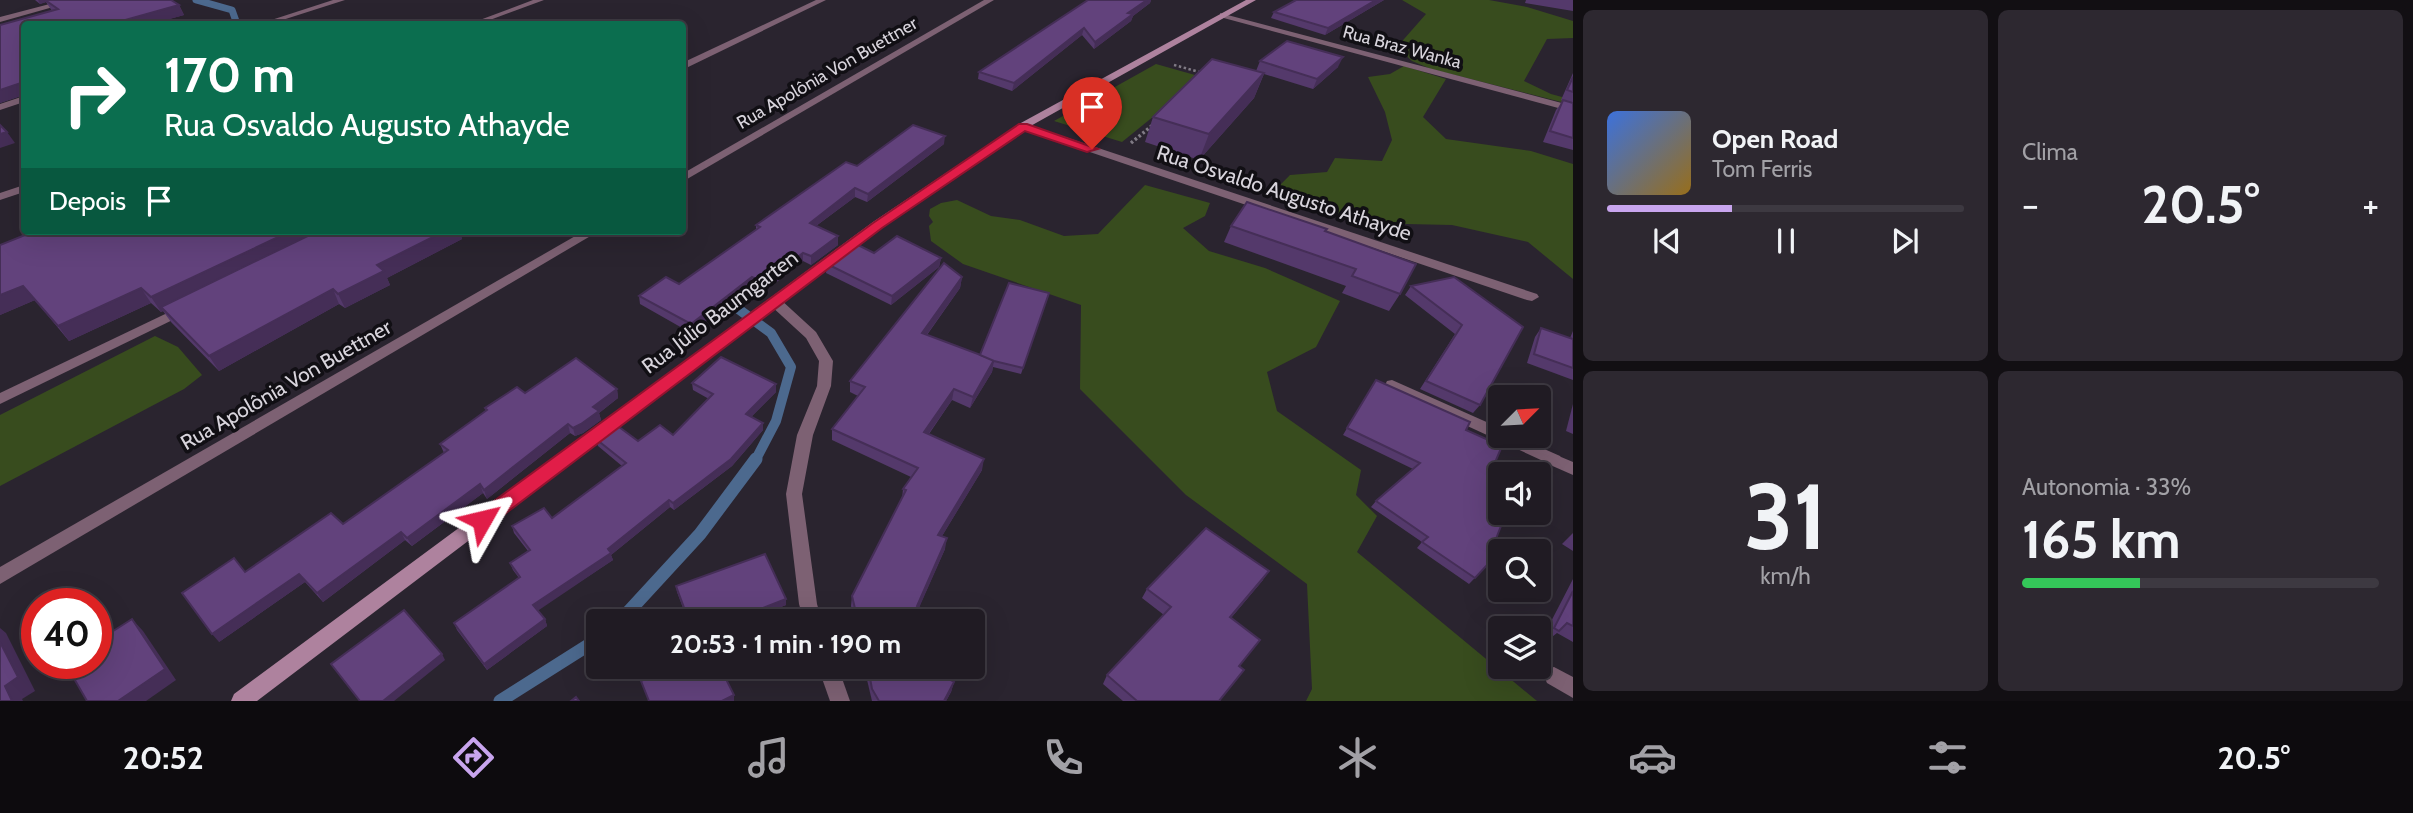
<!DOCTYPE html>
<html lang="pt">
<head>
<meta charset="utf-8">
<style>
	:root { --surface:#201b23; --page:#2d2830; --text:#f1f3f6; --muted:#a2a1a6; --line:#3d3941; --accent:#c8a5ee }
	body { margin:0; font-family:Cabin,sans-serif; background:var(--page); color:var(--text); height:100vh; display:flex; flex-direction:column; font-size:26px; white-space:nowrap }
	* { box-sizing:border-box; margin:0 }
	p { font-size:23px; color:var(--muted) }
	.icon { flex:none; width:38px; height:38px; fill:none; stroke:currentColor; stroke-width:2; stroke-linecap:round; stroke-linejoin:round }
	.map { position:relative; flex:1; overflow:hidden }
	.drawer { display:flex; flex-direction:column; gap:10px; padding:10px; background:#120f13; width:840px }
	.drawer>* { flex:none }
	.hud { position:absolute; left:21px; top:21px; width:665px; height:214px; border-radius:7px; box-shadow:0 7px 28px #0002,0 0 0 2px var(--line); background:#0b6e4f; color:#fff; overflow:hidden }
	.needle { width:46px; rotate:66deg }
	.controls { position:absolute; left:1488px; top:385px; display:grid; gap:14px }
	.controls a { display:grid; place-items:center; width:63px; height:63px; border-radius:7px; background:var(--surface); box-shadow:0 7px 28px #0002,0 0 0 2px var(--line); font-size:35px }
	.speed { position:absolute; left:21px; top:588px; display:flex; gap:14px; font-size:35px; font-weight:700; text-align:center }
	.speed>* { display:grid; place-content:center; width:91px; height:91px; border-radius:50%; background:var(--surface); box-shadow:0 7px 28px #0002,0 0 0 2px var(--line); line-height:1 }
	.speed .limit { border:10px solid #d22; background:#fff; color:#111 }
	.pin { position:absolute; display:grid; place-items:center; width:60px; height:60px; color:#fff; margin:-72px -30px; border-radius:50% 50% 50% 0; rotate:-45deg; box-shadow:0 0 7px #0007 }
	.pin .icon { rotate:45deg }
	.me { position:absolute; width:77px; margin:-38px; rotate:53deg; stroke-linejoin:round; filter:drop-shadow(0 0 5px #0008) }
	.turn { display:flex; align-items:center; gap:24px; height:147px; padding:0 28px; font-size:32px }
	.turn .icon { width:91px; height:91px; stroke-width:2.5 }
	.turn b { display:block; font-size:49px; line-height:60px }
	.then { display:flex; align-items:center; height:66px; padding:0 28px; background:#0003; gap:14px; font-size:26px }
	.big { font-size:52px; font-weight:700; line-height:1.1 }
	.drawer .tile { flex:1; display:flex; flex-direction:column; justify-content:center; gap:10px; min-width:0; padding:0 24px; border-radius:10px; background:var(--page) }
	.drawer .dial { align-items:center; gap:0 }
	.dial b { font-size:91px; line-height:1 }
	.song { display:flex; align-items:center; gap:21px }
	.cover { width:84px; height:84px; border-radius:10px; background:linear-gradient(135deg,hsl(220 70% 55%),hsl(40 70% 35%)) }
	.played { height:7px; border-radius:4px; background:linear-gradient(90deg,var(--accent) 35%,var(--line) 35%) }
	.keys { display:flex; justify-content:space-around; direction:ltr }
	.heat { display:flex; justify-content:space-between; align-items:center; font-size:38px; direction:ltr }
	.charge { height:10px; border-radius:5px; background:linear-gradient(90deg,#34c759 33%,var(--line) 0) }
	.drawer .tiles { flex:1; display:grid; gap:10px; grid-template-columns:repeat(2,1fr) }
	.trip { position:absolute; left:586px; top:609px; width:399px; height:70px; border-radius:7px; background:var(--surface); box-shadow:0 7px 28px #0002,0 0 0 2px var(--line); font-weight:700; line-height:70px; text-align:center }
	.tab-bar { display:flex; height:112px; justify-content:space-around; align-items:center; background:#0d0b0e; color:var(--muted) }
	.tab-bar .icon { width:49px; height:49px }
	.tab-bar .selected { color:var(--accent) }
	.tab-bar b { font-size:32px; color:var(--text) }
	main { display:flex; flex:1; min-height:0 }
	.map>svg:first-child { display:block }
	.green { fill:#384c1e }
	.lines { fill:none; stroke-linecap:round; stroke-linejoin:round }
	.stream-far2 { stroke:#4c698e; stroke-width:7 }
	.stream-far1 { stroke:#4c698e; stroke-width:10 }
	.stream { stroke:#4c698e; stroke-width:13 }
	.path-far1 { stroke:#807b85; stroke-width:2.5; stroke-dasharray:2.5 2.5; stroke-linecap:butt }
	.path { stroke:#807b85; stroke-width:3.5; stroke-dasharray:2.5 2.5; stroke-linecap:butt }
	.lane { fill:#7d6173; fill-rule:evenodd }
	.street { fill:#7d6173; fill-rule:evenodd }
	.secondary { fill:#ae829e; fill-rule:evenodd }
	.wall { fill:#54396b }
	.shaded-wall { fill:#452e57 }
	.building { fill:#62427c; stroke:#452e57; stroke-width:2 }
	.route { fill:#e11d48; stroke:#92132f; stroke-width:2 }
	.labels { text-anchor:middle; stroke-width:7; stroke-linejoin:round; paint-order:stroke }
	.far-street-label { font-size:18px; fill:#d8d4dc; stroke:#110f14 }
	.street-label { font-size:21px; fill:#d8d4dc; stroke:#110f14 }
</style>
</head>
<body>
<main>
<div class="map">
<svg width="1573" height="701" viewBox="0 0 1573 701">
	<rect width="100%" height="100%" fill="#2a242f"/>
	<!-- green -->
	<g class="green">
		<path d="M1402,0H1489L1527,7L1573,21V38L1547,39L1524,81L1551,94L1573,100V105L1431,69L1412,61L1397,47L1426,14Z"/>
		<path d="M1156,64L1202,77L1122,142L1054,121Z"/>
		<path d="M1404,66L1446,79L1423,117L1446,139L1531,151L1573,164V279L1528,242L1452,225L1406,224L1317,211L1292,199L1280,185L1290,175L1327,172L1335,158L1382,161L1392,140L1385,112L1368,77L1390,74Z"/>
		<path d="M1145,185L1210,203L1205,216L1183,228L1209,251L1265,268L1340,301L1316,347L1267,372L1277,411L1361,470L1356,495L1377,516L1357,552L1537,701H1306L1312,689L1307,584L1186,495L1080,389L1081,305L963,264L931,241L929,226L933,222L929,216L930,209L941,203L957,200L991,216L1020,220L1064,236L1098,234Z"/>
		<path d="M155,336L178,347L202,375L184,389L0,486V415Z"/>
	</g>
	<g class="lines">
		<!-- stream-far2 -->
		<path class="stream-far2" d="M196,0L232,10L237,24"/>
		<!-- stream-far1 -->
		<path class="stream-far1" d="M718,294L771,333L791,367L776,421L755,461"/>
		<!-- stream -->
		<g class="stream">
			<path d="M620,621L700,534L756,459"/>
			<path d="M500,701L598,639"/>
		</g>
		<!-- path-far1 -->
		<path class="path-far1" d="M1174,65L1203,73"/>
		<!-- path -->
		<path class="path" d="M1131,143L1154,124"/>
		<!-- lane -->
		<g class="lane">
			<path d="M1392,380L1500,428V436H1515L1560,456L1562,460L1560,464L1554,466L1387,389L1385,385L1387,381Z"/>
			<path d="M1554,667L1573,677V698L1547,683L1544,676L1547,669Z"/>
		</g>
		<!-- street -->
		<g class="street">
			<path d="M65,0H78L0,22V17Z"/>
			<path d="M333,0H345L270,24H259Z"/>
			<path d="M533,0H544L479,24H469Z"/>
			<path d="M816,0H826L682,70V63Z"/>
			<path d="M984,0H994L682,182V174Z"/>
			<path d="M1220,13L1573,106V112L1220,17Z"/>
			<path d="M24,96V102L0,110V104Z"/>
			<path d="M1023,123L1537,294L1539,297L1532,301L1527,300L1019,128V124Z"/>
			<path d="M24,185V192L0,200V193Z"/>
			<path d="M584,231H599L0,584V567Z"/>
			<path d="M775,298L780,299L816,332L833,361L831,386L813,435L802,494L817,604L822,621H804L799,604L786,494L797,435L817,386L819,361L806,338L770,305L768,302L770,299Z"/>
			<path d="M184,305L191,309L189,312L0,404V393Z"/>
			<path d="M1554,454L1573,462V475L1548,464L1546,460L1548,456Z"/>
			<path d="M818,667H838L850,701H830Z"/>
		</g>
		<!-- secondary -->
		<path class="secondary" d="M1246,0H1256L1027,128L881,228L257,701H231L234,694L873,222L1019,124Z"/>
	</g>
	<!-- wall -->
	<g class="wall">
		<path d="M35,0H171L179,5L184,15L151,24H24V95L0,103V25L52,11L46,2L40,4Z"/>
		<path d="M1088,0H1151L1150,3L1133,16L1131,21L1094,49L1082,35L1012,91L978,79L979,72Z"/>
		<path d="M1296,0H1384L1325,35L1271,18L1274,12Z"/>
		<path d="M1526,0H1573V11L1525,3Z"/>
		<path d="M1260,61L1338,67L1313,89L1264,74L1254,98L1199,160L1145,142L1153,117L1256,71Z"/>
		<path d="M1573,73V150L1543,142L1556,110L1563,101L1561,100Z"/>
		<path d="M944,144L867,202L855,197L816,226L838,245L811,265L803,261L765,291L753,285L691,333L640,304L639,296L679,284L756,230V225L857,166Z"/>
		<path d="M1231,226L1325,231L1400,294L1389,311L1342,293L1346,286L1224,242Z"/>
		<path d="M461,236L462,239L387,278L390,285L345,308L339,304L219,371L171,322L163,311L161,312L151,303L69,341L35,300L0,315V245Z"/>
		<path d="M941,258L939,267L891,305L826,273L827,264Z"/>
		<path d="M962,277L960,288L927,335L980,355L1047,299L1021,374L993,367L992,372L970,408L952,400L929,434L982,470L942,536L945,549L919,607L935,621H854L851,606L852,596L902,499L903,489L911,477L832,440V429L858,396L850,392V381Z"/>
		<path d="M1454,277L1480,405L1473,413L1420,389L1455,334L1405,295L1411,286Z"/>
		<path d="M1541,328L1570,338L1573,331V380L1527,363L1535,337Z"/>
		<path d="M692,383L776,392L751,417L763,423V430L732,466L674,510L670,507L611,555L613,560L537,610L545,619L547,626L487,670L457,630L454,623L519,578L513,570L510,563L528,551L514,533L512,526L552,518L622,466L598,446L596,439L638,441L673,435L709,399L693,390Z"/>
		<path d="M1372,386L1466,430L1491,472L1494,544L1500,552L1469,584L1417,548L1422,542L1371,507L1376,501L1413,469L1343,435Z"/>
		<path d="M617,389L618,398L599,413L601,420L583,433L575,436L570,433L487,499L483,493L412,546L405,540L323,602L305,582L219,642L245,572L343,524L444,453L440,444L486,411L485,408L525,393Z"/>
		<path d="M1573,404V434L1566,431Z"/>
		<path d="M1573,533V551L1562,544Z"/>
		<path d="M1573,579V642L1557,633L1548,640L1543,637Z"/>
		<path d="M1263,580L1231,618L1239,666L1220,701H1123L1103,684L1107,675L1164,615L1142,598L1147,589Z"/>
		<path d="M676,586L786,605L745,621H688L677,592Z"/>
		<path d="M864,667H928L954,682L951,692L946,701H872Z"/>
	</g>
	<!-- shaded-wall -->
	<g class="shaded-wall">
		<path d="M38,0H55H45L46,2L40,4Z"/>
		<path d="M1147,0H1151L1150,3L1133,16L1131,21L1094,49L1095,42L1128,13Z"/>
		<path d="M1376,0H1384L1325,35L1328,28Z"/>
		<path d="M179,5L184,15L151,24H111Z"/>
		<path d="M1084,28L1082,35L1012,91L1014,83Z"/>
		<path d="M1343,57L1338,67L1313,89L1317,79Z"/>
		<path d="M1264,73L1254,98L1199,160L1209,134Z"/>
		<path d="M24,82V95L0,103V90Z"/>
		<path d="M7,132L15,143L0,148V134Z"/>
		<path d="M945,136L944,144L867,202L868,194Z"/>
		<path d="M855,188V197L809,231L810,223Z"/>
		<path d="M291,231H327L161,307L163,311L161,312L151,297Z"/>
		<path d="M445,231H471L461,236L462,239L387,278L390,285L345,308L338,294L377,265Z"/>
		<path d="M838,236V245L811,265V256Z"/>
		<path d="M803,253V261L765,291L764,283Z"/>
		<path d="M941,258L939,267L891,305L892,296Z"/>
		<path d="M752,277L753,285L691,333V324Z"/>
		<path d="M962,277L960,288L920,344L922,333Z"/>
		<path d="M23,286L35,300L0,315V295Z"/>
		<path d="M141,288L151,303L69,341L58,326Z"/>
		<path d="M333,289L339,304L219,371L209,356Z"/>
		<path d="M994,360L992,372L970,408L973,397Z"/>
		<path d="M776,384V392L746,422V414Z"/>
		<path d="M617,389L618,398L599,413L601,420L583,433L575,436L573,428L593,407Z"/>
		<path d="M954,389L952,400L922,443L924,432Z"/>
		<path d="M763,423V430L732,466L674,510L673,503Z"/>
		<path d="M568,424L570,433L487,499L484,490Z"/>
		<path d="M984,459L982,470L936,546L938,535Z"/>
		<path d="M480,484L483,493L412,546L407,538Z"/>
		<path d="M669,500L670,507L611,555L613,560L536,612L533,605L608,549Z"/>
		<path d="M401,532L405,540L323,602L317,593Z"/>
		<path d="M947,538L945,549L915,617L917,606Z"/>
		<path d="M1269,571L1263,580L1224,626L1230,617Z"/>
		<path d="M299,574L305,582L219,642L212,634Z"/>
		<path d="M786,599V605L745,621H729Z"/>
		<path d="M132,619L143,631L176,680L146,701H118Z"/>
		<path d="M545,619L547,626L487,670L484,664Z"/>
		<path d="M0,628L6,633L35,691L22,699L23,701H12L5,686L0,642Z"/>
		<path d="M442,654L445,660L394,701H383Z"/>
		<path d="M954,682L951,692L946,701H944Z"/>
		<path d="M734,695V701H722Z"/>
	</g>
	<!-- building -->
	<g class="building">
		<path d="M45,0H171L179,5L111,24H24V82L0,90V25L58,9Z"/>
		<path d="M1088,0H1147L1128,13L1133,14L1095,42L1084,28L1014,83L979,72Z"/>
		<path d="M1296,0H1376L1328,28L1274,12Z"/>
		<path d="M1287,41L1343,57L1317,79L1260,61Z"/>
		<path d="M1212,59L1264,73L1209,134L1153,117Z"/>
		<path d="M1573,77V92L1567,90Z"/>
		<path d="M1563,100L1573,103V138L1550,131Z"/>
		<path d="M0,125L7,132L0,134Z"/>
		<path d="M913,125L945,136L868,194L855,188L810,223L838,236L811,256L803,253L764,283L752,277L691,324L639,296L666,277L679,284L760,227L756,225L846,162L857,166Z"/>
		<path d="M1247,202L1327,229L1325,231L1416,264L1400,294L1352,276L1356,269L1231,226Z"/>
		<path d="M35,231H291L151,297L141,288L58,326L23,286L0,295V245Z"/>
		<path d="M318,231H445L377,265L384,271L338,294L333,289L209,356L161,307Z"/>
		<path d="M897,236L941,258L892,296L827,264L854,243L874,253Z"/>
		<path d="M944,263L962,277L922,333L994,360L973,397L954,389L924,432L984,459L938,535L947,538L917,606L936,617L934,621H858L852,596L906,490L903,489L918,468L832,429L865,387L850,381Z"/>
		<path d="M1454,277L1523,327L1480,405L1426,381L1462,325L1411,286Z"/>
		<path d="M1009,283L1049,293L1023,368L994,361L980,355Z"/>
		<path d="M1541,328L1573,339V368L1534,354Z"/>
		<path d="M721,357L776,384L746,414L763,423L731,459L673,503L669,500L608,549L611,553L533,605L545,619L484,664L454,623L520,577L510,563L530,550L512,526L544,508L552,518L626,463L596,439L615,424L638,441L660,425L673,435L713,394L692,383Z"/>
		<path d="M576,358L617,389L593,407L599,411L581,424L573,428L568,424L484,490L480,484L407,538L401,532L317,593L299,574L212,634L182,593L234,558L245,572L331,513L343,524L448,450L440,444L487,410L485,408L517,387L525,393Z"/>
		<path d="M1376,380L1470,422L1466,430L1502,446L1491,472L1500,476V513H1506L1494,544L1502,549L1475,578L1422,542L1428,537L1376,501L1420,463L1347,428Z"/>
		<path d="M1206,528L1269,571L1230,617L1260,640L1239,666L1244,670L1219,701H1137L1107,675L1171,607L1147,589Z"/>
		<path d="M765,554L786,599L729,621H689L676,586Z"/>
		<path d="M1573,591V626L1567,623L1559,631L1554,628Z"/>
		<path d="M404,610L442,654L383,701H360L331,664Z"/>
		<path d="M132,619L165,669L118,701H87L65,663H96V642Z"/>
		<path d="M0,642L18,677L5,686L12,701H0Z"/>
		<path d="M672,667H720L734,695L722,701H649L641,681Z"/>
		<path d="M868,667H928L954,682L944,701H879L872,689Z"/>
		<path d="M576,697L579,701H571Z"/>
	</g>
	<!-- route -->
	<path class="route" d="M1019,124H1027L1098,149L1087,152L1025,131L882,228L489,526L482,528L475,526L472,520L475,515L873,223Z"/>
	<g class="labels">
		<!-- far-street labels -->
		<g class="far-street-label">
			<text transform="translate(1402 47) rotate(15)" y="6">Rua Braz Wanka</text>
			<text transform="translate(827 73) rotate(-30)" y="6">Rua Apolônia Von Buettner</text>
		</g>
		<!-- street labels -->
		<g class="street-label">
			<text transform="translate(1284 193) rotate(18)" y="7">Rua Osvaldo Augusto Athayde</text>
			<text transform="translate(720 312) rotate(-37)" y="7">Rua Júlio Baumgarten</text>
			<text transform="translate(286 385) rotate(-30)" y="7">Rua Apolônia Von Buettner</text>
		</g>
	</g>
</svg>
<div class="controls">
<a><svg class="needle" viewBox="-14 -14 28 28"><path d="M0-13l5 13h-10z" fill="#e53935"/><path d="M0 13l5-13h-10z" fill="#a2a1a6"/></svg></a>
<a><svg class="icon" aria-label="sound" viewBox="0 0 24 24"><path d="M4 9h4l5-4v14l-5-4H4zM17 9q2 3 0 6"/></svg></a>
<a><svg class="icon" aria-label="search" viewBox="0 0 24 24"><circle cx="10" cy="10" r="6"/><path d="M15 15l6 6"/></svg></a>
<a><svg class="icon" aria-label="layers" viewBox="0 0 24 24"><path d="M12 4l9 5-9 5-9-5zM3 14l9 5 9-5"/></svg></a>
</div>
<div class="speed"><div class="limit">40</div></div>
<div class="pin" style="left:1092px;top:149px;background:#d93025"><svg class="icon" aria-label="arrive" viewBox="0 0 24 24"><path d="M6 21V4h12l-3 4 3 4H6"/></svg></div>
<svg class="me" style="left:482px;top:520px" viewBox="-20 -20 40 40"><path d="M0-17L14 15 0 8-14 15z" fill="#e11d48" stroke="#fff" stroke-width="4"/></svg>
<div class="trip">20:53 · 1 min · 190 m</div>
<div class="hud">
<div class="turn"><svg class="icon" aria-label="right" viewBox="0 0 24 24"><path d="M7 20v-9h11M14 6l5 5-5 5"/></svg><div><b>170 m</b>Rua Osvaldo Augusto Athayde</div></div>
<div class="then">Depois<svg class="icon" aria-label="arrive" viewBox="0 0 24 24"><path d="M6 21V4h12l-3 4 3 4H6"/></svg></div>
</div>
</div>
<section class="drawer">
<div class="tiles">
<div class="tile">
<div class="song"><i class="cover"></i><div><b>Open Road</b><p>Tom Ferris</p></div></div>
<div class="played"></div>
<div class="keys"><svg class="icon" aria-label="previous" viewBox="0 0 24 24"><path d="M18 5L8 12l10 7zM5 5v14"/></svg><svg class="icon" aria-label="pause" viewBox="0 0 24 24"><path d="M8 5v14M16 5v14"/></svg><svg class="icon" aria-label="next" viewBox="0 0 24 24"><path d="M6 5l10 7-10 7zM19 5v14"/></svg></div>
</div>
<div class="tile"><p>Clima</p>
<div class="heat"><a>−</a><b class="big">20.5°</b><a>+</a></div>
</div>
<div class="tile dial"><b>31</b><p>km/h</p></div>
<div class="tile"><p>Autonomia · 33%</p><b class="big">165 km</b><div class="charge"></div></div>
</div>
</section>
</main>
<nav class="tab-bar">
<b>20:52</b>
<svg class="icon selected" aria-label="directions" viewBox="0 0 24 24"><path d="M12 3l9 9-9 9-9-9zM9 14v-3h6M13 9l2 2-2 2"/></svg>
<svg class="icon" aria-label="music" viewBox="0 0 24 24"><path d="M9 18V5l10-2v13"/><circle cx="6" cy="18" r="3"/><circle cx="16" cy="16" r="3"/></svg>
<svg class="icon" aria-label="phone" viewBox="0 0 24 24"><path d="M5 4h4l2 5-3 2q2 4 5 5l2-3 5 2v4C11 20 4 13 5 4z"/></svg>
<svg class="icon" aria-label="climate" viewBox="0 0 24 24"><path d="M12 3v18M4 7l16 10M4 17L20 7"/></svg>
<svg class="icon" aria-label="car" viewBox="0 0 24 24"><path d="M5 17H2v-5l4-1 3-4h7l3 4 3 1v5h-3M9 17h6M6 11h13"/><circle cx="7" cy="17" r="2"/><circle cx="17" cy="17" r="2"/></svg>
<svg class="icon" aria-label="filters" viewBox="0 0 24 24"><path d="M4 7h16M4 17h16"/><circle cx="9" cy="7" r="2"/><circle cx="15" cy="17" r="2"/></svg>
<b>20.5°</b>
</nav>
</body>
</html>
